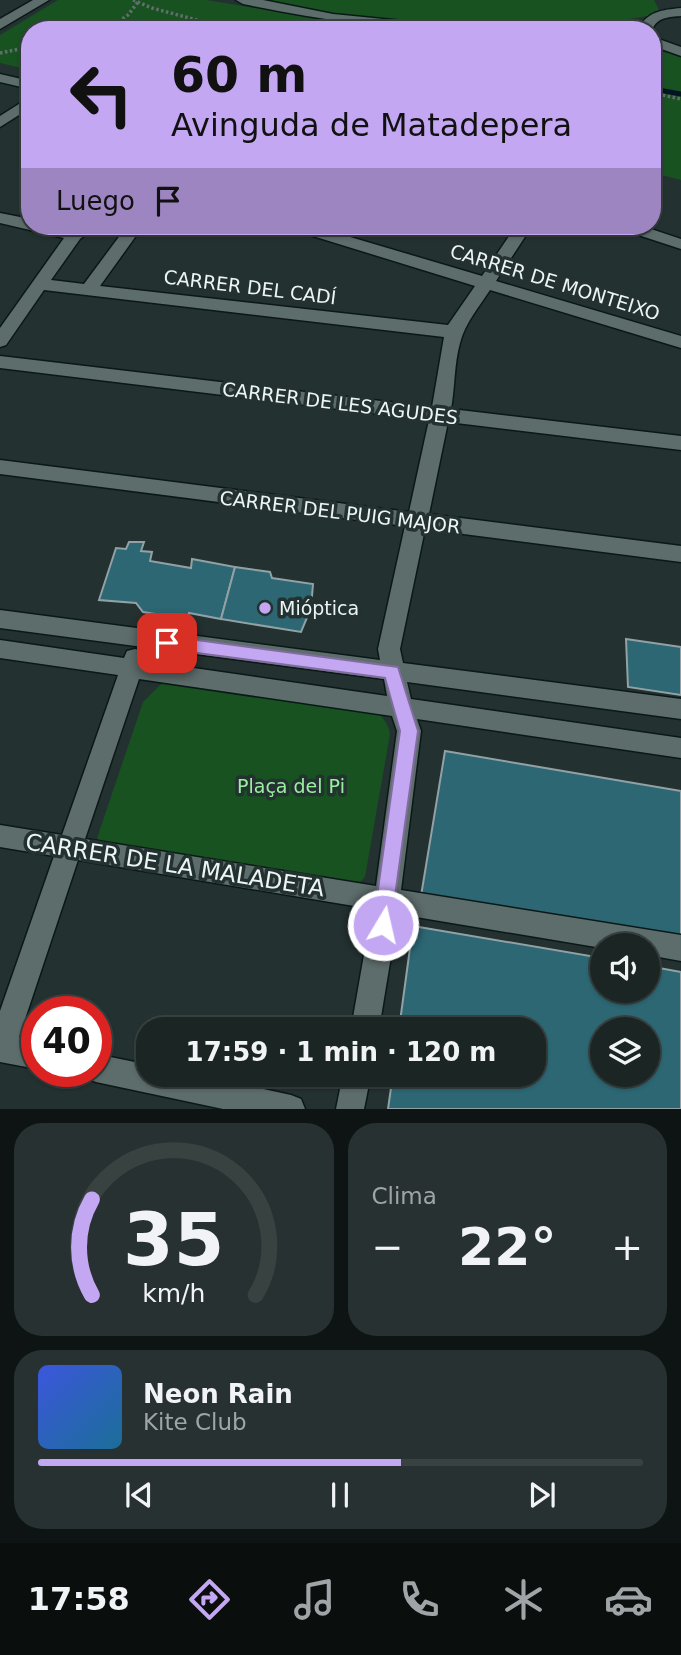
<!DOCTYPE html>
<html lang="es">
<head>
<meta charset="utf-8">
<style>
	:root { --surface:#1a2524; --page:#273131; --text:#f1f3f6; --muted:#9fa5a6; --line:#384241; --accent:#c3a7f2 }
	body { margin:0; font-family:"DejaVu Sans",sans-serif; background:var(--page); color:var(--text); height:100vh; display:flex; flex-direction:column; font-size:26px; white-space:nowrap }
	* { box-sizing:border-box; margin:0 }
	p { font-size:23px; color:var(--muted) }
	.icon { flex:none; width:38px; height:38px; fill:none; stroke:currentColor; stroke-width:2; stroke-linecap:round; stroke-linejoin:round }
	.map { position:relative; height:1109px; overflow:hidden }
	.panel { display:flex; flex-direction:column; gap:14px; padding:14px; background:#0e1414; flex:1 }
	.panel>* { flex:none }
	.top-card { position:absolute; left:21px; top:21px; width:640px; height:214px; border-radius:28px; box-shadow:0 2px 5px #0004,0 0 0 2px var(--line); background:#c3a7f2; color:#111; overflow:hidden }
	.buttons { position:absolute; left:590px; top:933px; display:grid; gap:14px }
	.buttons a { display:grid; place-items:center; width:70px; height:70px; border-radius:50%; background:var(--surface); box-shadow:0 2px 5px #0004,0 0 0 2px var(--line); font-size:35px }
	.speed { position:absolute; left:21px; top:996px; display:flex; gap:14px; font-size:35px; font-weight:700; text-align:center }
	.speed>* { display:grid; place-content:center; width:91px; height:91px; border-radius:50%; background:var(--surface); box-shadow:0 2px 5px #0004,0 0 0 2px var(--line); line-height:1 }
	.speed .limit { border:10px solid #d22; background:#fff; color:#111 }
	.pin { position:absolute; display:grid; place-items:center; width:60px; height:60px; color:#fff; margin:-30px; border-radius:14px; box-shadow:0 4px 10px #0006 }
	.me { position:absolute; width:77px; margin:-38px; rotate:9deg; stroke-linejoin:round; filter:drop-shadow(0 0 5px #0008) }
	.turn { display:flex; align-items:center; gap:24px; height:147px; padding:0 35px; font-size:32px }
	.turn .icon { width:91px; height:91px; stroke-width:2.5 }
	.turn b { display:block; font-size:49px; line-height:60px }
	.then { display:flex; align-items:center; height:66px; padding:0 35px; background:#0003; gap:14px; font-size:26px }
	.big { font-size:52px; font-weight:800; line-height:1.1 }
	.panel .widget { flex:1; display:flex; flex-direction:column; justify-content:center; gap:10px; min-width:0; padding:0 24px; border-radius:28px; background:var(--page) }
	.panel .dial { align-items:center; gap:0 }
	.dial svg { height:182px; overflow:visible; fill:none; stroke:var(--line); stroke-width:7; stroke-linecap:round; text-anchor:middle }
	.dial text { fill:var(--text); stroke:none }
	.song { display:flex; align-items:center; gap:21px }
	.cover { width:84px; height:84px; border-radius:10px; background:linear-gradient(135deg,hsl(230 70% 55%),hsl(200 70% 35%)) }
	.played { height:7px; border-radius:4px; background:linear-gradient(90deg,var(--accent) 60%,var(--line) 60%) }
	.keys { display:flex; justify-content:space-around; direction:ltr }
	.heat { display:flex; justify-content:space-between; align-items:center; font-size:38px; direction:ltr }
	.panel .tiles { flex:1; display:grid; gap:14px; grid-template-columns:1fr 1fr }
	.widget:last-child { grid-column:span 2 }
	.trip { position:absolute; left:136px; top:1017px; width:410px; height:70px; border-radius:28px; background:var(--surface); box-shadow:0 2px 5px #0004,0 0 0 2px var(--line); font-weight:800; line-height:70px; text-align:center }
	.menu { display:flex; height:112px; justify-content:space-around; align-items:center; background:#0a0f0e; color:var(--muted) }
	.menu .icon { width:49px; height:49px }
	.menu .selected { color:var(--accent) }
	.menu b { font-size:32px; color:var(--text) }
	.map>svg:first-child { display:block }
	.green { fill:#185221 }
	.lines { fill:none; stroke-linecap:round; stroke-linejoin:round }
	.stream { stroke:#001421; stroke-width:5 }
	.building { fill:#2c6773; stroke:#91a1a5; stroke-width:2; fill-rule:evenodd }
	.minor-casing { stroke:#0b1818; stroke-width:3 }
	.path { stroke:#626e6d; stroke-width:3.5; stroke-dasharray:2.5 2.5; stroke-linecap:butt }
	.minor { fill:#5d6d6b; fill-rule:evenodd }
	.route { fill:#c3a7f2; stroke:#7f6d9d; stroke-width:2 }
	.poi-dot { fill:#c3a7f2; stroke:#233130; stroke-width:2.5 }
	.labels { text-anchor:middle; stroke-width:7; stroke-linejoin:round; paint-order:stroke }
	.street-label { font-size:19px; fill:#ecf5f4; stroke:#233130 }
	.poi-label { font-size:19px; fill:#ecf5f4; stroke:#233130; text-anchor:start }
	.park-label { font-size:19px; fill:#9aefa0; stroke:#233130 }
	.near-street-label { font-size:23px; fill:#ecf5f4; stroke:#233130 }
</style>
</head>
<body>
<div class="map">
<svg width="681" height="1109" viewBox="0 0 681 1109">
	<rect width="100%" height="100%" fill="#233130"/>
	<!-- green -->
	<g class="green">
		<path d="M58,0H206L396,30H30V70L0,63V35Z"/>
		<path d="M248,0H654L661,14L558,30H466L334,18Z"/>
		<path d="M653,46L662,52L681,55V180L653,173Z"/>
		<path d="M176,679L372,709C382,716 388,722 390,734L365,877L357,885L101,842L97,838L143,702L160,685Z"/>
	</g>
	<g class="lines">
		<!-- stream -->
		<path class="stream" d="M653,89L681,94"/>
	</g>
	<!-- building -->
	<g class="building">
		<path d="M129,542H144L141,551L152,552L150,561L191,568L192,559L235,567L221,619L189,613L187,619L143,612L136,603L99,600L116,548L126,549Z"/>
		<path d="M235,567L270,572L272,578L313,584L311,608L301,632L221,619Z"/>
		<path d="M626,639L681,647V695L628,687Z"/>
		<path d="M445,751L681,791V938L421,896Z"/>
		<path d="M413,926L602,958V990H648V966L681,972V1109H388L393,1074H534V1029H399ZM602,1029H648V1074H602Z"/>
	</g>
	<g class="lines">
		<!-- minor casing -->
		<g class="minor-casing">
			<g id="minor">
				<path d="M33,0H49L0,29V19Z"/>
				<path d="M236,0H263L333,14L453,26L460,30C385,30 316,19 243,4Z"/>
				<path d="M681,8V16C669,17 657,17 652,30H638C647,11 662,10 681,8Z"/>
				<path d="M653,37L681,47V56L653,46Z"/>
				<path d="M0,74L30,81V89L0,82Z"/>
				<path d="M30,97V108L0,127V116Z"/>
				<path d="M0,213L30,219V226H56L71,229L76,226H115L113,229L87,233L80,239L51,280L84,284L127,226H143L100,286L448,325L475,286L290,229L288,226H313L482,276L516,226H532L496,281L681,336V348L490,290C479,307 465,323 460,343C454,364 455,388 451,409L681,436V450L448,422L429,514L681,546V562L425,529L400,649L403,663L681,699V719L407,682L411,699L681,738V758L417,719L421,731L401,890L681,935V961L648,955V945H602V948L398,914L379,1029H351L372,909L78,860L19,1037L37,1041V1069L0,1062V1011L54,856L0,847V825L62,835L118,675L0,658V640L124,658L127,651L135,649L143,651L145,661L387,696L384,679L0,628V610L380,660L378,649L405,526L0,474V460L409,512L429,420L0,368V356L432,407L444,337L44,290L6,345L0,347V328L64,238L0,223ZM139,679L392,716L397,731L376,886L85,839Z"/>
				<path d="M618,226H642L681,239V249L620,229Z"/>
				<path d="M96,1054L149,1065V1074H195L291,1095L301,1099L305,1109H223L96,1082L86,1078L83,1071H96Z"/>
				<path d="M343,1074H371L364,1109H336Z"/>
			</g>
		</g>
		<!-- path -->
		<g class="path">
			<path d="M133,0L152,8L234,30"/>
			<path d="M469,24L542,28L628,27"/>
			<path d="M106,30L128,15L138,2"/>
			<path d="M0,53L30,47"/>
			<path d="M653,93L681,99"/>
		</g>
		<!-- minor -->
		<use href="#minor" class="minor"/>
	</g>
	<!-- route -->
	<path class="route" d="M167,636L398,667L418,731L390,932L383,935L376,932L373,925L400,731L385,678L167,649L161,647L158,643L161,638Z"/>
	<!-- markers -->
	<circle class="poi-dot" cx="265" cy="608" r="7"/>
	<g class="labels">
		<!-- street labels -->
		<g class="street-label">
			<text transform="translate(555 282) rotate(17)" y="7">CARRER DE MONTEIXO</text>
			<text transform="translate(250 287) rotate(7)" y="7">CARRER DEL CADÍ</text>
			<text transform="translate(340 403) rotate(7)" y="7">CARRER DE LES AGUDES</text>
			<text transform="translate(340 512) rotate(7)" y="7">CARRER DEL PUIG MAJOR</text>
		</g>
		<!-- poi labels -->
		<g class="poi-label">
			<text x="279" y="615">Mióptica</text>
		</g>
		<!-- park labels -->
		<g class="park-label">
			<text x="291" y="793">Plaça del Pi</text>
		</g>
		<!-- near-street labels -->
		<g class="near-street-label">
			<text transform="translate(175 865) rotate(9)" y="8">CARRER DE LA MALADETA</text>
		</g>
	</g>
</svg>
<div class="buttons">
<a><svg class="icon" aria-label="sound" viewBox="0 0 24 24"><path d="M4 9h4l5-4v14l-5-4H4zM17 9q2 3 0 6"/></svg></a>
<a><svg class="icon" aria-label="layers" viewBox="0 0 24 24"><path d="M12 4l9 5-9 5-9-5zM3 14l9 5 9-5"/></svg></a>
</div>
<div class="speed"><div class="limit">40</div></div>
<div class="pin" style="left:167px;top:643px;background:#d93025"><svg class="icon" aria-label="arrive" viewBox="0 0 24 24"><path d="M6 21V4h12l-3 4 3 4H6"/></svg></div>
<svg class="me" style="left:383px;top:925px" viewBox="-20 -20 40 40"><circle r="17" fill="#c3a7f2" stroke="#fff" stroke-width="3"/><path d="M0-11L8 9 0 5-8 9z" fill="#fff"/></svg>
<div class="trip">17:59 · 1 min · 120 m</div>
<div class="top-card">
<div class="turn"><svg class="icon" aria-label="left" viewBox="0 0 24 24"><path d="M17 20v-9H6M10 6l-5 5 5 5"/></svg><div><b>60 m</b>Avinguda de Matadepera</div></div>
<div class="then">Luego<svg class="icon" aria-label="arrive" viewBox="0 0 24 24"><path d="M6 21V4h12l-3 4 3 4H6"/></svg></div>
</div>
</div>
<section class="panel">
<div class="tiles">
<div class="widget dial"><svg viewBox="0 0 100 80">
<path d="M14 69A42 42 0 1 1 86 69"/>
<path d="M14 69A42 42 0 0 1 14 27" stroke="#c3a7f2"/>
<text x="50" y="56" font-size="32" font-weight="700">35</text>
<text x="50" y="72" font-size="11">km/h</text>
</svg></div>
<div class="widget"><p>Clima</p>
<div class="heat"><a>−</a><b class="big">22°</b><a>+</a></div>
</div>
<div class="widget">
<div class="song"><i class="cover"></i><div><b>Neon Rain</b><p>Kite Club</p></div></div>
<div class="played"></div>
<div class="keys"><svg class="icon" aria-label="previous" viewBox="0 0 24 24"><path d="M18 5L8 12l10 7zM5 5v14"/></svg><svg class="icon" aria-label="pause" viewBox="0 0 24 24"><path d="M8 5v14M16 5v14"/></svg><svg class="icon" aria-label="next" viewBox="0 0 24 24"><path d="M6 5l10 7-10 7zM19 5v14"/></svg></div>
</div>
</div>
</section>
<nav class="menu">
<b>17:58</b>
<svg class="icon selected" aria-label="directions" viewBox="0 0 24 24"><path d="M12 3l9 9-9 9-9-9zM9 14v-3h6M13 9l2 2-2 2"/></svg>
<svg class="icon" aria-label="music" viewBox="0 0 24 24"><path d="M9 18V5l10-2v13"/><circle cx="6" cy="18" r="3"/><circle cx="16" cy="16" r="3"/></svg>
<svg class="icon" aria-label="phone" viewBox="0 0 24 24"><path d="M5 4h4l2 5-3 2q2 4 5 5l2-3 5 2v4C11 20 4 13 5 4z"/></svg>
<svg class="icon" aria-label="climate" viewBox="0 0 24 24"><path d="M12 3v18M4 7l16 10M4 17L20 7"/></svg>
<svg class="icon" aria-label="car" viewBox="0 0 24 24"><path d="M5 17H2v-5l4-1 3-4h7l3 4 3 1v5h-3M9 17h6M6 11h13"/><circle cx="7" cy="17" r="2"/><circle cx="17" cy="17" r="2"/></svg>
</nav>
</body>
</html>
